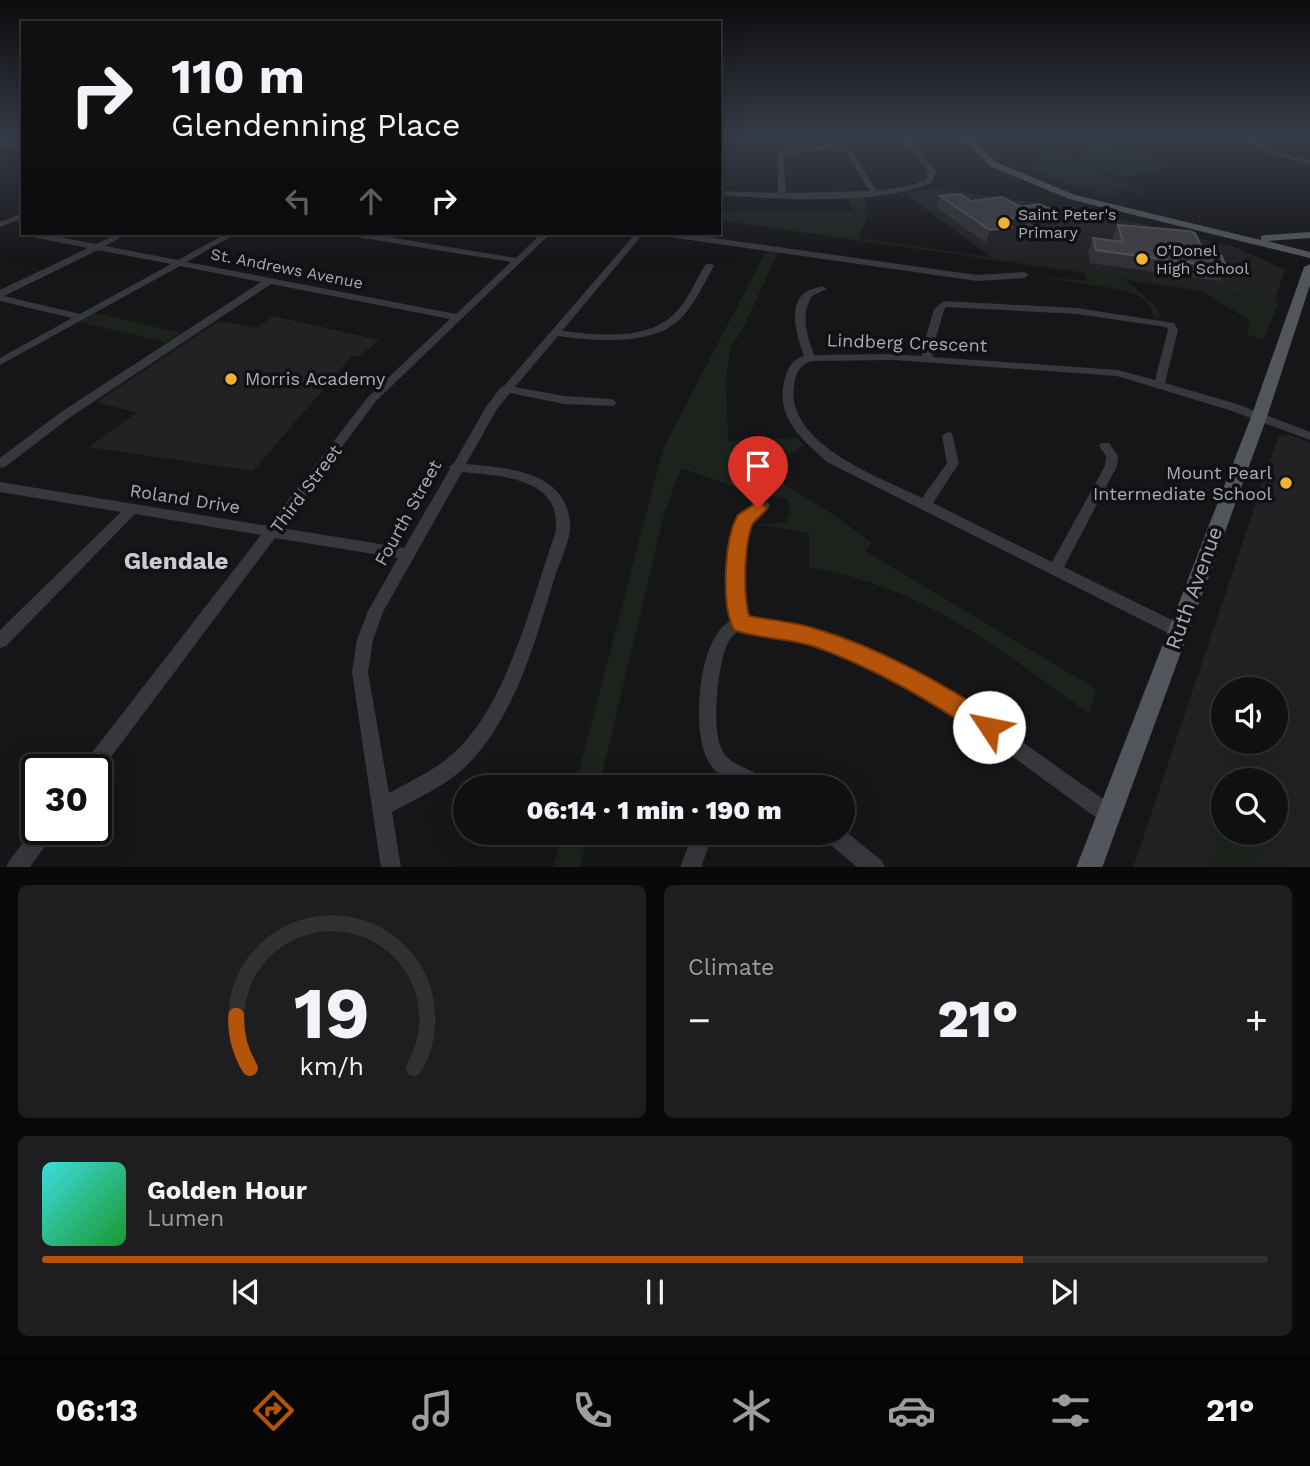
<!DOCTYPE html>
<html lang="en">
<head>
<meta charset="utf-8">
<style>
	:root { --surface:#101012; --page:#1e1e20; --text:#f1f3f6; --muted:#9c9d9f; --line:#303032; --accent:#b45309 }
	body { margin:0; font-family:"Work Sans",sans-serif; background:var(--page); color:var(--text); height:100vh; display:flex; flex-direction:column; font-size:26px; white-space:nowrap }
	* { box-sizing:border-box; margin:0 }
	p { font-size:23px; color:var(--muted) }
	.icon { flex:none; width:38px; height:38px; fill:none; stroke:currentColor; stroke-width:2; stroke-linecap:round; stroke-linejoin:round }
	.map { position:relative; height:867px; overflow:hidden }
	.details { display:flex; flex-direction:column; gap:18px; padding:18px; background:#09090a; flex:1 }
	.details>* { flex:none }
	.guide { position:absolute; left:21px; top:21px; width:700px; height:214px; border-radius:0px; box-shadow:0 7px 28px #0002,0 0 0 2px var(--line); background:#101012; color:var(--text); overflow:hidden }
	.controls { position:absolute; left:1211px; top:677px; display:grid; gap:14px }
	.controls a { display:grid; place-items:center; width:77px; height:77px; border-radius:50%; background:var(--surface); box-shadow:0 7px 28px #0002,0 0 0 2px var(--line); font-size:35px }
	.speed { position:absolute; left:21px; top:754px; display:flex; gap:14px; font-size:35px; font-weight:700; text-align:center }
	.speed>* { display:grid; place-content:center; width:91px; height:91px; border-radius:50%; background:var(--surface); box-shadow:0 7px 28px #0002,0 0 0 2px var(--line); line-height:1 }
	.speed .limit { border:4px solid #111; border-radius:10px; background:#fff; color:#111 }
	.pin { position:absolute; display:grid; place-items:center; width:60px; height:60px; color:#fff; margin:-72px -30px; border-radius:50% 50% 50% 0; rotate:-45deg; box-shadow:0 0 7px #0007 }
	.pin .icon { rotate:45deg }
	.me { position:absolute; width:77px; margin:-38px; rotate:304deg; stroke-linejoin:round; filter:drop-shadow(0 0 5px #0008) }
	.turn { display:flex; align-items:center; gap:24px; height:147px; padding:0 35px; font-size:32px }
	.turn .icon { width:91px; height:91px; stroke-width:2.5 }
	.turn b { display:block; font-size:49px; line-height:60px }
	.lanes { display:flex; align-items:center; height:66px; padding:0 35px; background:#0003; justify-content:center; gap:35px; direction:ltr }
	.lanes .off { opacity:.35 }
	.big { font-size:52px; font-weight:800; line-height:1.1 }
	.details .tile { flex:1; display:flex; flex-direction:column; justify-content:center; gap:10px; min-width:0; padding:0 24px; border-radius:10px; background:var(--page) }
	.details .dial { align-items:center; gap:0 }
	.dial svg { height:182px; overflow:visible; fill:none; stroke:var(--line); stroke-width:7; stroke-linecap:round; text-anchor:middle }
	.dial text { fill:var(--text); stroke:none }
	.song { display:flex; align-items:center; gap:21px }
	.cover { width:84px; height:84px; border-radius:10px; background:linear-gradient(135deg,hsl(180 70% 55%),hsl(130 70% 35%)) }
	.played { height:7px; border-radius:4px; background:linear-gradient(90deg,var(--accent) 80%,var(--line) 80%) }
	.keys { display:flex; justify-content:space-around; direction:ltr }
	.heat { display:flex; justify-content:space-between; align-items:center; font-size:38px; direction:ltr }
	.details .tiles { flex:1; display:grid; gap:18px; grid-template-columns:1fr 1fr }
	.tile:last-child { grid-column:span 2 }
	.trip { position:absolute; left:453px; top:775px; width:402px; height:70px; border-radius:35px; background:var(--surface); box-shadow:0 7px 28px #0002,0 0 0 2px var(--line); font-weight:800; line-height:70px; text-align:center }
	.menu { display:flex; height:112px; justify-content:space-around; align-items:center; background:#060607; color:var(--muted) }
	.menu .icon { width:49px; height:49px }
	.menu .on { color:var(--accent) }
	.menu b { font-size:32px; color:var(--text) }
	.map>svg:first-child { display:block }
	.built { fill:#222225; fill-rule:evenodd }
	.green { fill:#1c231d }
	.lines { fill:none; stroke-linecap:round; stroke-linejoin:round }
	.minor { fill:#37383d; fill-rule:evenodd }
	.major { fill:#53555c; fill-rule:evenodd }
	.wall { fill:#323236 }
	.shaded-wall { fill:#212124 }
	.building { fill:#3f3f44; stroke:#4f5156; stroke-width:2 }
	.route { fill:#b45309; stroke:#753606; stroke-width:2 }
	.poi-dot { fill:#f2b134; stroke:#111113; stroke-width:2.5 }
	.labels { text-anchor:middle; stroke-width:7; stroke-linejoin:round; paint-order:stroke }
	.far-poi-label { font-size:16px; fill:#a8adb8; stroke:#111113; text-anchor:start }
	.far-street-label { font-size:16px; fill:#a8adb8; stroke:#111113 }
	.street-label { font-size:18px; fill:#a8adb8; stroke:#111113 }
	.poi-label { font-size:18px; fill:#a8adb8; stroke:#111113; text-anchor:start }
	.near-street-label { font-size:21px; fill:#a8adb8; stroke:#111113 }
	.near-quarter-label { font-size:24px; font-weight:bold; fill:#c9ccd4; stroke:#111113 }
</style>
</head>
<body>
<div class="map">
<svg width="1310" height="868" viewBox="0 0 1310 868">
	<rect width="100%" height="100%" fill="#161618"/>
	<!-- built -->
	<g class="built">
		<path d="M931,188L1037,203L1059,212L1062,204L1238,248L1285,270L1275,299L992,258L906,194Z"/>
		<path d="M273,316L379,340L359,357L352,356L253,471L88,447L137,413L96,402L219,321L256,328Z"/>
		<path d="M1279,434L1287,437L1288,434L1310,443V867L1133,868ZM1223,690H1276V742H1223ZM1223,780H1276V833H1223Z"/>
	</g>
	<!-- green -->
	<g class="green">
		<path d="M1100,141L1172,164C1132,178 1121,187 1083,158L1081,154L1086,146Z"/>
		<path d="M1039,153L1070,157L1073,158L1068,159L1085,163L1145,193L1114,190L1122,197L1096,194V190L1051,180L1030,166L1036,164L1032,162L1041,159Z"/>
		<path d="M846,196H865L868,212L859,238L1275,299L1278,303L1264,339L1248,335L1249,320L1202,291L1126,280L1158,308L1160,316L1156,319C1152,313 1151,305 1145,300C1123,284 1071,285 1046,277L1086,281L1084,273L719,220V211H854Z"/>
		<path d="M766,251L778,253L741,332L731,347L726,378L728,441L796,438L804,445L788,456L771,477L831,513L871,542L865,551L1096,689L1090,714C997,648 925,587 809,567V533L755,524L786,523L790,511L788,499L747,491L681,468L664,514L599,787H575L663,449Z"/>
		<path d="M95,313L181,333L166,342L78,322Z"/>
		<path d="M1219,825L1223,828V833H1232L1258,848L1253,867H1208Z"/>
		<path d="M563,833H588L580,867H553Z"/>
	</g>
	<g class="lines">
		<!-- minor -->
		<g class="minor">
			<path d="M901,137H908L936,171L932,183C876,206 779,199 719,195V191L778,193V151L830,145L850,150L877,191L912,185L926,180L928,171ZM830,149L846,152L870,191L786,193L783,154Z"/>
			<path d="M1240,137H1248L1271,150L1310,161V165L1267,152Z"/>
			<path d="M23,144V148L0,149V145Z"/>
			<path d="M23,213V218L0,227V222Z"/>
			<path d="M23,233H39L96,244L119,233H129L105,246L178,260L227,233H237L187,262L456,314L511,262L350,236L346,233H364L516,258L542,233H551L376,401L282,528L404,548L450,469L449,467L454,463L486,407L501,387L504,386L636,233H644L562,331C597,335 646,341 673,315C688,302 695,280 706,264H712L714,266C704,283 696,302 682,317C655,347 594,341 558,336L515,387L564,396L610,399L614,400L616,403L614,406L564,404L510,393L497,409L466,464C496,467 541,469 560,495C567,505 571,518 570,530C568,545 560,562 555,576C536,639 517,710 472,760C451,784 419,797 392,812L401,868H381L352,672L357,640L368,611L398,558L275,538L96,777V770H82L84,763L261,535L135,514L6,646L0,648V630L121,512L0,492V482L268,526L368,397L450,319L271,284L69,418L5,467L0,468V458L61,412L261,282L180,266L0,365V358L72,318L0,301V290L88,248L27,236ZM98,250L171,264L80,314L4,296ZM462,472C491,475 542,476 554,509C556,516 556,524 556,531C532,598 509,700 457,750C438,769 412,780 389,793L368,672L373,640L383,612Z"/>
			<path d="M658,233H678L977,275L1024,272L1029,275L1024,278L977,281L662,236Z"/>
			<path d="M822,286L827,289L812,296C800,315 807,335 814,355L894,354L922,356V351L934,309L944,301L1077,308L1174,323L1178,330L1165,383L1237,404L1310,432V440L1229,410L1117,376L894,360L811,361C799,365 795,375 794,386C786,445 880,477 922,498L947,463L942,436L948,432L952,433L959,463L933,503L1052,562L1105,466L1106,456L1099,446L1101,443H1109L1118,456L1117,466L1064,567L1184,626L1186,631L1184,636L1178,638L827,462C800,437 773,416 786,375C789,365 794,359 804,356C798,339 786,305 806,292C810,289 817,288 822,286ZM946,307L1077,314L1166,327L1168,330L1155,380L1118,370L933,357L932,351L944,310Z"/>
			<path d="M763,501L768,503L770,506C765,512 757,513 752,519C737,538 741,595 747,618C776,619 804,627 831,636C937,672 1023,745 1115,807L1118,814L1115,821L1108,824L1101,821C1001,751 905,664 783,636C771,633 753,628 741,631C728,634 725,651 722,661C717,683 712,730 722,750C732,770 764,769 771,788H742L735,784L734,788H715L720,775C711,767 706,759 703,748C694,716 699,636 732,620C724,594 723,532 743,511C748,506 756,503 763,501Z"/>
			<path d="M37,825V830H55L52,837L29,868H6L9,861Z"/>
			<path d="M844,830L882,861L885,868H858L825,840L822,833H844Z"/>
			<path d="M693,833H713L701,868H680Z"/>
		</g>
		<!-- major -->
		<g class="major">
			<path d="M960,137H969L996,162L1075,195L1261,240V236L1265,235L1310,232V238L1267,241L1310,252V258L1069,199L990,166Z"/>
			<path d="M1310,264V285L1267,417L1102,868H1076L1251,417L1304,267Z"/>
		</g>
	</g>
	<!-- wall -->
	<g class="wall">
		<path d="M940,196L971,201L1061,213L1056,225L1034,234L1020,228L1010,230L1007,240L986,243L937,208Z"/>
		<path d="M1118,225L1204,252L1227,268L1220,281L1090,263L1088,251L1093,238L1114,241L1113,237Z"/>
	</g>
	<!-- shaded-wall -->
	<g class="shaded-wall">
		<path d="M1061,213L1056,225L1034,234L1038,222Z"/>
		<path d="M1024,216L1020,228L1010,230L1007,240L986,243L990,230L999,220Z"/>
	</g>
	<!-- building -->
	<g class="building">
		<path d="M960,194L971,201L1002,197L1021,207L1039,204L1061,213L1038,222L1024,216L999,220L1011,227L990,230L940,196Z"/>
		<path d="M1118,225L1189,231L1195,233L1204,252L1221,255L1227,268L1096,250L1093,238L1123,242Z"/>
	</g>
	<!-- sky -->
	<linearGradient id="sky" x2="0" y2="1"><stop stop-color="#0c0c0d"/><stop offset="0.53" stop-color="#363c48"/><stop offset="1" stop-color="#363c48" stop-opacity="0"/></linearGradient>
	<rect width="1310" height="259" fill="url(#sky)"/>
	<!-- route -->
	<path class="route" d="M758,502L767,508C763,515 755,519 752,525C744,545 743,596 749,616C770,620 793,622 813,628C881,648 939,682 998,719L1001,727L998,735L989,738L981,735C927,699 875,668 813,646C788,638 759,639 734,630C721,605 724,539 738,515Z"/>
	<!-- markers -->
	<g class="poi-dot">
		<circle cx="1004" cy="223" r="7"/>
		<circle cx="1142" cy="259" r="7"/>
		<circle cx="231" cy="379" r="7"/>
		<circle cx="1286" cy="483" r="7"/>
	</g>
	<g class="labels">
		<!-- far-poi labels -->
		<g class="far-poi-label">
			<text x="1018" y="220">Saint Peter's<tspan x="1018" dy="18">Primary</tspan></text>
			<text x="1156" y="256">O’Donel<tspan x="1156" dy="18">High School</tspan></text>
		</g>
		<!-- far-street labels -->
		<g class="far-street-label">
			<text transform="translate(287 268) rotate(11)" y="6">St. Andrews Avenue</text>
		</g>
		<!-- street labels -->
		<g class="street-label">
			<text transform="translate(907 343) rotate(2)" y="6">Lindberg Crescent</text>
			<text transform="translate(306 489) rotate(-53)" y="6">Third Street</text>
			<text transform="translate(185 499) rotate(9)" y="6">Roland Drive</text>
			<text transform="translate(408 513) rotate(-61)" y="6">Fourth Street</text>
		</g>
		<!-- poi labels -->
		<g class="poi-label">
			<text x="245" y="385">Morris Academy</text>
			<text x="1272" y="479" text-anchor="end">Mount Pearl<tspan x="1272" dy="21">Intermediate School</tspan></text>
		</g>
		<!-- near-street labels -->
		<g class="near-street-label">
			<text transform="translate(1194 588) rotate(-70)" y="7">Ruth Avenue</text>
		</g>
		<!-- near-quarter labels -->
		<g class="near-quarter-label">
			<text x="176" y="569">Glendale</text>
		</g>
	</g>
</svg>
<div class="controls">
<a><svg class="icon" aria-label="sound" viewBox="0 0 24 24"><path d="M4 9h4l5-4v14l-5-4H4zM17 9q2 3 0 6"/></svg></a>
<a><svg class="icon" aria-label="search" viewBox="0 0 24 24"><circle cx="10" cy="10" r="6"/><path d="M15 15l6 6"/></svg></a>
</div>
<div class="speed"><div class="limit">30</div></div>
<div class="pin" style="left:758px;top:508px;background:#d93025"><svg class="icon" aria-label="arrive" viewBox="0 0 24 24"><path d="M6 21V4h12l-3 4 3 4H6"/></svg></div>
<svg class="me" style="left:989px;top:727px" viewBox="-20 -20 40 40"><circle r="19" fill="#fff"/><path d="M0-13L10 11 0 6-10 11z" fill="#b45309"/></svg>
<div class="trip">06:14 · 1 min · 190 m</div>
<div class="guide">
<div class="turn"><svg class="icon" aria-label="right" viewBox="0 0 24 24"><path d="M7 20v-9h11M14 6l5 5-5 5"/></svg><div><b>110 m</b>Glendenning Place</div></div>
<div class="lanes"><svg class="icon off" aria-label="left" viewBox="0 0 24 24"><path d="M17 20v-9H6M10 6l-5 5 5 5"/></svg><svg class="icon off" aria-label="ahead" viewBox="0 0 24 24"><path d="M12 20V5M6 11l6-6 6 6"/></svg><svg class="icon" aria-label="right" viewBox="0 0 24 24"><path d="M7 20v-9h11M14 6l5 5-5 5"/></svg></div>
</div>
</div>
<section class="details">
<div class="tiles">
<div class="tile dial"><svg viewBox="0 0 100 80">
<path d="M14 69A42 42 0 1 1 86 69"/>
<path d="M14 69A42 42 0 0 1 8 46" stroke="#b45309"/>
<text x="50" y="56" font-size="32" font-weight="700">19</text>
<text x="50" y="72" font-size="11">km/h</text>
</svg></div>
<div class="tile"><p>Climate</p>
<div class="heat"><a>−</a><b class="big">21°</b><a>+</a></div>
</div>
<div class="tile">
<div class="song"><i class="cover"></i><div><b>Golden Hour</b><p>Lumen</p></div></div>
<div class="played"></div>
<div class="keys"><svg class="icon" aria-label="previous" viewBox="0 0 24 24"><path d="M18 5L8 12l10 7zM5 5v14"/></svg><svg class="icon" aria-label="pause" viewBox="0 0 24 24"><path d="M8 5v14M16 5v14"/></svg><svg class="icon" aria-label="next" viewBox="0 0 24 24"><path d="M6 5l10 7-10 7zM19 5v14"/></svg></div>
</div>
</div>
</section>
<nav class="menu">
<b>06:13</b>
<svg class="icon on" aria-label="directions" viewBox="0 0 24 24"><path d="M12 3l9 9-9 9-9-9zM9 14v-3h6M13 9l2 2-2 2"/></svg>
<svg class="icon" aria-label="music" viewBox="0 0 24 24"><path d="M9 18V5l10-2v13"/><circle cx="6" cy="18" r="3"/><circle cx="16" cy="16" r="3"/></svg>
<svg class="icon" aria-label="phone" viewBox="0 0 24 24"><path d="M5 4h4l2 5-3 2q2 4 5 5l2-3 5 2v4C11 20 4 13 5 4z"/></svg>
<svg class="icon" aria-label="climate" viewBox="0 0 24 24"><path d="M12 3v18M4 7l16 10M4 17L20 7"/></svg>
<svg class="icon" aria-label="car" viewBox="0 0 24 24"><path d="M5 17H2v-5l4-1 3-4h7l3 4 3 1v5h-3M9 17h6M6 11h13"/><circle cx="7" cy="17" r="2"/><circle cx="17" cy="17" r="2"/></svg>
<svg class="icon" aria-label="filters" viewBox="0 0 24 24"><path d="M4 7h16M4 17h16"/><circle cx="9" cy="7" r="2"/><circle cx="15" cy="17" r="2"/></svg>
<b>21°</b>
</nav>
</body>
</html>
